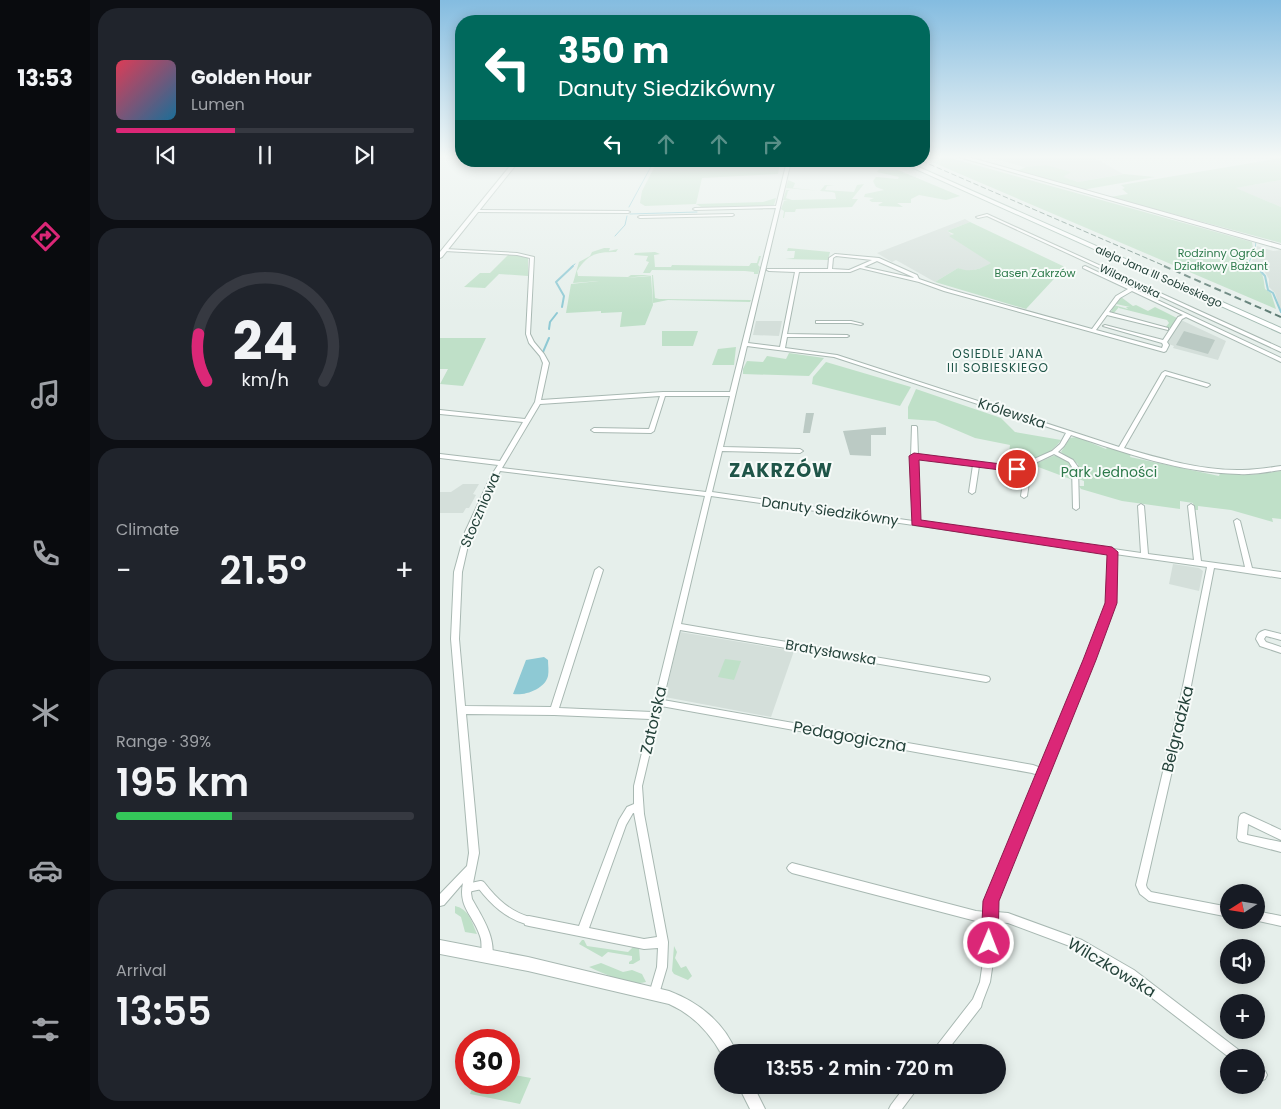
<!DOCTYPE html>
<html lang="en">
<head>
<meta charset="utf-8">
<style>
	:root { --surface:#171b24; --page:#20242c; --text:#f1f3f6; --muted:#9ea1a6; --line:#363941; --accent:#db2777 }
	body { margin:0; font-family:Poppins,sans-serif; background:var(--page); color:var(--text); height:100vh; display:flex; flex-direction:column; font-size:19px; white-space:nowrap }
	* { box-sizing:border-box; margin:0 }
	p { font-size:16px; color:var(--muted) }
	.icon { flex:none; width:28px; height:28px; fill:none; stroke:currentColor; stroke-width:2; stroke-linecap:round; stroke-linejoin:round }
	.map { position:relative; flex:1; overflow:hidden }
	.details { display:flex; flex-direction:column; gap:8px; padding:8px; background:#0d0f14; width:350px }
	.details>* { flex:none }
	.hud { position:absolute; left:15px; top:15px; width:475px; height:152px; border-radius:20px; box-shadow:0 2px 12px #0003; background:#00695c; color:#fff; overflow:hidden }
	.needle { width:32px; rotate:258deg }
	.tools { position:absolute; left:780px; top:884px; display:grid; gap:10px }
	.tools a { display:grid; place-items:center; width:45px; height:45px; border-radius:50%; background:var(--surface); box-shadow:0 2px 12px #0003; font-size:25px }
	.speed { position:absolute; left:15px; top:1029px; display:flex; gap:10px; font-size:25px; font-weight:700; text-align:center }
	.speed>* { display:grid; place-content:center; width:65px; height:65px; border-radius:50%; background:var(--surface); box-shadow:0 2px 12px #0003; line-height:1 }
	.speed .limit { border:8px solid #d22; background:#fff; color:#111 }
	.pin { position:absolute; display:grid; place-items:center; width:42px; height:42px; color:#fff; margin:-21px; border:2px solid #fff; border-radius:50%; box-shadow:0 1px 5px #0007 }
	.me { position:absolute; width:55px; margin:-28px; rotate:1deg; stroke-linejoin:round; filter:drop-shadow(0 0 4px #0008) }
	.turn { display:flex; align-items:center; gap:18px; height:105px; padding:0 20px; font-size:22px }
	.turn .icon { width:65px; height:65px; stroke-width:2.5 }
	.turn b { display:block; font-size:35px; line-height:42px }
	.lanes { display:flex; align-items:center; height:48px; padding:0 20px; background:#0003; justify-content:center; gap:25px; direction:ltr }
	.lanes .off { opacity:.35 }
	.big { font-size:38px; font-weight:600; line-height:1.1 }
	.details .card { flex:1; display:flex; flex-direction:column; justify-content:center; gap:8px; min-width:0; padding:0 18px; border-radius:20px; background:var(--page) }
	.details .dial { align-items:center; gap:0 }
	.dial svg { height:130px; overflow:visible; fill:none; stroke:var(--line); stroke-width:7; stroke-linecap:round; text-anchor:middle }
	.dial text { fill:var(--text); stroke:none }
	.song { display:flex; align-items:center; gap:15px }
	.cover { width:60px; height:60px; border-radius:8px; background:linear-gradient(135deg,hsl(350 70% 55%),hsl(200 70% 35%)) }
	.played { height:5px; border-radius:2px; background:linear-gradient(90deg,var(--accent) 40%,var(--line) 40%) }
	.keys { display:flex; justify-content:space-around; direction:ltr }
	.heat { display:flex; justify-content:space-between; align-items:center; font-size:28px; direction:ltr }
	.charge { height:8px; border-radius:4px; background:linear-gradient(90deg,#34c759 39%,var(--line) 0) }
	.trip { position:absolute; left:274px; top:1044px; width:292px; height:50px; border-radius:25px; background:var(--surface); box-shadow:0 2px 12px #0003; font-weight:600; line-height:50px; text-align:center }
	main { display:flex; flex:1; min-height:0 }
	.menu { display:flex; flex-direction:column; width:90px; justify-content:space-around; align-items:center; background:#090b0e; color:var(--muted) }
	.menu .icon { width:35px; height:35px }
	.menu .current { color:var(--accent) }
	.menu b { font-size:22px; color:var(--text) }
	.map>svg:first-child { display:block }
	.built { fill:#d4dfda }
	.green { fill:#bfe0c8 }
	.water { fill:#8ec9d4 }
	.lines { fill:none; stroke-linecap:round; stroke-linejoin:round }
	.stream-far1 { stroke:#8ec9d4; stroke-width:1 }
	.stream { stroke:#8ec9d4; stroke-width:2 }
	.building { fill:#bbcac4 }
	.pedestrian-casing { stroke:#a8b8b2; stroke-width:10 }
	.minor-casing { stroke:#a8b8b2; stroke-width:2 }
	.tertiary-casing { stroke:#a8b8b2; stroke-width:2 }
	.secondary-casing { stroke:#a4bbb3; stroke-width:2 }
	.pedestrian { stroke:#fff; stroke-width:8 }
	.minor { fill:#fff; fill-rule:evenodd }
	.tertiary { fill:#fff; fill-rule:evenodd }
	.secondary { fill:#fff; fill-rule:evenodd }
	.rail-far1 { stroke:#5f7d75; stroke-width:1; stroke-dasharray:5.5 2.5; stroke-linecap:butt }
	.rail { stroke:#5f7d75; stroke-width:2; stroke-dasharray:7 4; stroke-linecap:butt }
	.route { fill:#db2777; stroke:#8e194d }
	.labels { text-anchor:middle; stroke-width:4; stroke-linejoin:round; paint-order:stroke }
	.far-park-label { font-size:11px; fill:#2d7a4b; stroke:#f7fbf9 }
	.far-street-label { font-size:11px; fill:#24423a; stroke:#f7fbf9 }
	.far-neighbourhood-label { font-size:12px; letter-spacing:1px; fill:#1f5548; stroke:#f7fbf9 }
	.street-label { font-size:14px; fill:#24423a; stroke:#f7fbf9 }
	.park-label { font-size:14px; fill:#2d7a4b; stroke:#f7fbf9 }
	.near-street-label { font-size:16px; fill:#24423a; stroke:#f7fbf9 }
	.district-label { font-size:19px; font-weight:bold; letter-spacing:1px; fill:#1f5548; stroke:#f7fbf9 }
</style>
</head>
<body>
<main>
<nav class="menu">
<b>13:53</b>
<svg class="icon current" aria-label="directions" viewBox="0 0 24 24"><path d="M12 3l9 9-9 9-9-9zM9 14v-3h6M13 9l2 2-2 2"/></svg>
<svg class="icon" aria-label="music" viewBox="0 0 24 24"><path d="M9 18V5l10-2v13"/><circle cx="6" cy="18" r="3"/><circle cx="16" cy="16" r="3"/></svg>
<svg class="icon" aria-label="phone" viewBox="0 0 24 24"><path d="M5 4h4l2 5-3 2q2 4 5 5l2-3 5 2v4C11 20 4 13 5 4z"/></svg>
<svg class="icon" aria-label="climate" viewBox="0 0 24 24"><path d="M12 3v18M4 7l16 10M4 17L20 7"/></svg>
<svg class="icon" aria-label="car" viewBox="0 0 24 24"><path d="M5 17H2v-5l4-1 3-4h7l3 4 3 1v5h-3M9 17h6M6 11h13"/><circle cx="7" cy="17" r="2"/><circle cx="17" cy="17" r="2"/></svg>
<svg class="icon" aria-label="filters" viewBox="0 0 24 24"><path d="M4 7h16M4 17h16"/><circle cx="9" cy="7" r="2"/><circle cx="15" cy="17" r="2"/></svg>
</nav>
<section class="details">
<div class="card">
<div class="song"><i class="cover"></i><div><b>Golden Hour</b><p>Lumen</p></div></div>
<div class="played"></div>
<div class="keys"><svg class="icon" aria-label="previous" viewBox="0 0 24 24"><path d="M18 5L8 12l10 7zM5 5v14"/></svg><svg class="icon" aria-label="pause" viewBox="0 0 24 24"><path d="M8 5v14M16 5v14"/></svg><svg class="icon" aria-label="next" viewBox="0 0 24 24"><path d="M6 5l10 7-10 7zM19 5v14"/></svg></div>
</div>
<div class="card dial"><svg viewBox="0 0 100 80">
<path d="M14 69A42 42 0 1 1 86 69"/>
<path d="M14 69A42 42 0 0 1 9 40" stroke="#db2777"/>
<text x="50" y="56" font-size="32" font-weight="700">24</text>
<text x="50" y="72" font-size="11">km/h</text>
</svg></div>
<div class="card"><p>Climate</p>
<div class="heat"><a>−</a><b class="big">21.5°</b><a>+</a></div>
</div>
<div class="card"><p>Range · 39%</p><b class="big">195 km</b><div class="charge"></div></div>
<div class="card"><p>Arrival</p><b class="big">13:55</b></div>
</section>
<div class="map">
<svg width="841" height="1109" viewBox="0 0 841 1109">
	<rect width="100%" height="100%" fill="#e6efeb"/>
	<!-- built -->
	<g class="built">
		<path d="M548,157H653L683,174L638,182Z"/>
		<path d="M841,180V207L795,188Z"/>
		<path d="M525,219L530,222L507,231L552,263L541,268L527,272L518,268L495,282L456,260L452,262L437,253Z"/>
		<path d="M817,246L833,251L841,250V311L835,293L829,287V279L822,267L812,261Z"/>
		<path d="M741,320L786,341L778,360L733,348L734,346L726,343Z"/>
		<path d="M316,321H342L339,336L313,335Z"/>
		<path d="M23,484H39L33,494L36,495L29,508H26L23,513H0V492H11Z"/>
		<path d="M733,564L759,568L763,571L759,591L729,584Z"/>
		<path d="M240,632L354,651L331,717L225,697Z"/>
	</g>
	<!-- green -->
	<g class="green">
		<path d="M507,157L812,242L813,249L807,262C823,271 823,273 825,289L831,293L836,309L492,162Z"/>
		<path d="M841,158V180L796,188L841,207V243L670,197L688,194L682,189L685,188L681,185Z"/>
		<path d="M217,162H340L338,174L262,178L256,204L323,202L336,198L334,205L263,208L256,204L205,206L200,203L202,191Z"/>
		<path d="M606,165L631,172L623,177L638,182L684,174L715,177L642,190L577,171L586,167Z"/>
		<path d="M439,169L458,170L520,196L506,200L479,195L471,199V203H457L463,207L440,206L438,205L443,202H432L429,200L434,198L424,197L425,194L444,190L436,187L433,181L436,177L458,179L459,177L437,172Z"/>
		<path d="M348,180L355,183L353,188L380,191L385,185L395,186H387L385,190L414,192L417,185L424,184L412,199H418L412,207L356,209L355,212H345L344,218H345H343L344,211L341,209L344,201H348L343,200L346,190H350L348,191L346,198L352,200L396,199L395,193L392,192L346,188Z"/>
		<path d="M530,222L625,267L586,309L495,282L518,268C531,273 540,269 551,263L509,236L514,234L507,231Z"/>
		<path d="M164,248H170L169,251L178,249L176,252C156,252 148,254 137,271L138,276L188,277L191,275H213L215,298L219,299L311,300L310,302L228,300L213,303L212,275L186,278L211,276L213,305L205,325L180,327L182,312L161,313V311L126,313L131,284L159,281L133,283L139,262L150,256L152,252Z"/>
		<path d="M348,248L390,252L388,260L345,259L354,258L355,251H347Z"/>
		<path d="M215,252L220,254L214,255L215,267H231L232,265L309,266L311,263H317L319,256H321L318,265L320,267L318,274H314V272L305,271L212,270L210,273H203L209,262L206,261L208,256L194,255L195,253Z"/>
		<path d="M68,255L88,257V276L59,274L45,288L24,287L40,273H50Z"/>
		<path d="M681,297L693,306L696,305L708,311L715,307L737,318L731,328H725L729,323L727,320L679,308V307L673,314L671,312L674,305L688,309L686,307H690L676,304Z"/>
		<path d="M222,331H258L253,346H222Z"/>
		<path d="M0,338H46L23,386L0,384L8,369H0Z"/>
		<path d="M296,347L294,365H272L278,349Z"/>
		<path d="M349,353L384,358L369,376L303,374V369L307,361L323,362L327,356L346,359Z"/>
		<path d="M386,362L471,387L460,406L372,384L373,377Z"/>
		<path d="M476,389L561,418L575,432L621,440C611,455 585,467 567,467L570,445L535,438L495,421L468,419V407Z"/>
		<path d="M636,437C646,440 655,445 666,449L668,446L691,454L690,457L779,476L780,473L811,475L841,471V519L832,518L833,522L791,510L758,506V510H754L753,503L740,501V509L682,501L641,489L639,486H644V481L639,479L638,464L621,452L630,438Z"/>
		<path d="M613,456H617L631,464L633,480L593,465Z"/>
		<path d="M285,659L301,661L294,680L278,677Z"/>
		<path d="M15,906C29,909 32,922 37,934L25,932L21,917L15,913Z"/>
		<path d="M142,940H144L147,946L188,952L193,947L199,948L200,960L193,964H189V962L192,960V956L168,952L162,957L139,944Z"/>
		<path d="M234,946L237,952L235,958L241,968L246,966L252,976L248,980L234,974L232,971Z"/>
		<path d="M161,963L183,972L192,970L202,974L206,982C191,987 163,973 149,967Z"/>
		<path d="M69,1074L91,1078L80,1104L30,1094L34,1083L69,1082Z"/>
	</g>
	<!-- water -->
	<path class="water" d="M104,657L108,660C108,665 109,671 108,676C105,689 85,696 73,694L86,660Z"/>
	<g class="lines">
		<!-- stream-far1 -->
		<g class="stream-far1">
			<path d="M189,207L214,161"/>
			<path d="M190,214L257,212"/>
			<path d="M175,236L185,225L187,216"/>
			<path d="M816,241L815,250L809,262L818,267"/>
			<path d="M131,267L135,264"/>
		</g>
		<!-- stream -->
		<g class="stream">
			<path d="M816,266L825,276L828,290L833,293L841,312"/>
			<path d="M122,307L124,296L116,282L133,266"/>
			<path d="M109,329L110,322L117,313"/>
			<path d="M103,352L109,338"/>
		</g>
	</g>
	<!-- building -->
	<g class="building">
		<path d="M744,331L775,340L768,354L736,345Z"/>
		<path d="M366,413H374L370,433H363Z"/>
		<path d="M446,427V435H431V456L410,455L403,431Z"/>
	</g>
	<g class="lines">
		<!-- pedestrian casing -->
		<g class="pedestrian-casing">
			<path id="pedestrian" d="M27,888L41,885C54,902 68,915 89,921"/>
		</g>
		<!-- minor casing -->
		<g class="minor-casing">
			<g id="minor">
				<path d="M347,161H351L308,343L340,347L355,272L329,271L327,270V269H388L389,258L395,254L439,258L477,275L479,279L508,289L652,329L676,296L688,289L643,268V267L645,266L841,358V362L839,361L746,317L742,319L727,342L729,345L726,351L724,352L504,291L479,282L420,268L410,272H359L347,334L407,335L409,336L407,337H347L345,348L397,355L679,447L722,373L725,371L769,384L770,385L767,387L726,375L684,448C722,459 762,471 802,470C815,470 828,468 841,466V470C827,472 813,475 799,474C742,473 685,453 631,435L624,446L618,452L633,460L638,467L639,508L636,510L633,508L632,467L629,462L614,454L585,468L590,476L587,496L584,498L581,496L584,476L580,470L577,471L539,466L535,492L532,494L529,492L533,465L478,458L479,521L701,553L698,506L701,504L704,506L708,554L754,560L748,506L751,504L754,506L761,561L805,567L794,521L797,519L800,521L812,568L841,572V578L774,568L749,696L706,885L707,888L711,892L789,907V917L709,901L700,894L696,885L741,696L767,567L675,554V603L654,659L556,901V912L568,913L642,940L694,970L804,1054L805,1058H790L686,978L635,948L568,923L555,922L554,955L550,982L542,1003L541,1007L506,1052H494L495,1048L533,999L540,982L544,955L545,922L536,921L352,873L349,871L347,868L349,865L352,863L536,911L546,912V901L598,775L592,773L221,706L202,786L204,814L228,942L227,967L219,994L218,998L214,999L210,998L209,994L217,967L218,948L204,949L89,926L85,925L84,921L85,917L89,916L139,926L179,820L187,807L194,804V786L210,719L114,715L26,714L39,853L31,893L32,899C41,915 58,940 51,960L47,961L43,960C40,952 43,943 40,936C33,915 18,907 23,883L4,905L0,906V894L27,866L29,853L11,639L14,572L25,532L51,476L58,465L0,458V454L60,461L83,422L0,414V410L85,419L95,402L103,363L100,356L89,343L86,334L90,258L77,255L5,251L3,250L5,249L77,253L94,257L90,334L94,342L104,354L109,363L101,400L223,392H290L336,208L255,210L253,209L255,208L336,206ZM396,256L432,260L409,270L392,269L393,258ZM437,261L473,277L474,278L424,267ZM692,291L743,315L738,317L723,340L665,325L663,326L722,343L723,345L722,348L656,330L667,315L728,330V328L669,312L680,298ZM307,346L394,357L626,433L620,444L612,451L576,467L478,455L477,427L476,426H472L471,456L473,521L272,492L282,451L360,453L363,451L360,449L283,447ZM220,396L209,429L154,428L151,430L154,432L211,433L214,431L225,396H290L266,492L62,468L100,404ZM60,471L265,496L215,699L213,702L214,704L212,712L119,708L163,570L159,567L155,570L111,707L25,706L19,639L22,572L31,532ZM271,496L669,553L667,603L646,659L601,768L593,765L223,700L240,630L546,682L549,681L550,679L549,677L546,676L241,624ZM193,813H194L217,937L204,939L149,928L186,825Z"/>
				<path d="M37,210L188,211L190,212L188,213L36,212V210Z"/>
				<path d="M293,214L294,215L292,216L200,218L198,217L200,216Z"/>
				<path d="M547,214L841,348V352L547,216L538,218L536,217Z"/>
				<path d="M376,321H411L423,324L421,325L411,323H376Z"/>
				<path d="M825,630L841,634V640L826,636L824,639L826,642L841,647V653L820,646L816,639C818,633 819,632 825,630Z"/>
				<path d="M804,813L841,830V840L808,824L807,835L841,842V852L799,841L797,838L799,817L801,814Z"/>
				<path d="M816,911L841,916V926L814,920H816Z"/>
				<path d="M816,1065L825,1071L827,1075L825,1079L821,1081L816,1078Z"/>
				<path d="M466,1085H479L477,1089L462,1109H449L451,1105Z"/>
			</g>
		</g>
		<!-- tertiary casing -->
		<g class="tertiary-casing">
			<g id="tertiary">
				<path d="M528,157L841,245V249L519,157Z"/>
				<path d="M74,161H79L2,257L0,258V252Z"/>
				<path d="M0,940L88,957L229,991C258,1002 284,1022 296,1052H282V1055C270,1033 252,1014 229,1004L88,971L0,954Z"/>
				<path d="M298,1085H313L325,1109H310Z"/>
			</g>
		</g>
		<!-- secondary casing -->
		<g class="secondary-casing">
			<path id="secondary" d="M458,161H465L841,328V333Z"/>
		</g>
		<!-- pedestrian -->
		<use href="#pedestrian" class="pedestrian"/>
		<!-- minor -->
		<use href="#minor" class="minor"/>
		<!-- tertiary -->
		<use href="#tertiary" class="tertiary"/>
		<!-- secondary -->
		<use href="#secondary" class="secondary"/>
		<!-- rail-far1 -->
		<path class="rail-far1" d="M482,161L727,267"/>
		<!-- rail -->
		<path class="rail" d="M724,266L841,317"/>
	</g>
	<!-- sky -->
	<linearGradient id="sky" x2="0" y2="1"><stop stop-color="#84bce0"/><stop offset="0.5" stop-color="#f4f8f6"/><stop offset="1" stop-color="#f4f8f6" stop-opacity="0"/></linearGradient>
	<rect width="841" height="313" fill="url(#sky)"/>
	<!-- route -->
	<path class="route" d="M474,453L577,466L582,469L577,472L479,460L481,520L672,547L678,552L677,603L656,660L559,901L558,943L555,949L549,952L543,949L541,943L543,901L643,660L665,603L667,555L472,525L469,456Z"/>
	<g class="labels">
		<!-- far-park labels -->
		<g class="far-park-label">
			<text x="781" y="257">Rodzinny Ogród<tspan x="781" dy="13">Działkowy Bażant</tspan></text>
			<text x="595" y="277">Basen Zakrzów</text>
		</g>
		<!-- far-street labels -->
		<g class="far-street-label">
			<text transform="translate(719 276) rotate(24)" y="4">aleja Jana III Sobieskiego</text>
			<text transform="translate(690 281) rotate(25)" y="4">Wilanowska</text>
		</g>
		<!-- far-neighbourhood labels -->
		<g class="far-neighbourhood-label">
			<text x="558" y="358">OSIEDLE JANA<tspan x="558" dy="14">III SOBIESKIEGO</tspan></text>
		</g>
		<!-- street labels -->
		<g class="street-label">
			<text transform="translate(572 413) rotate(18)" y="5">Królewska</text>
			<text transform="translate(40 510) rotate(-67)" y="5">Stoczniowa</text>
			<text transform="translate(390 511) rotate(8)" y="5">Danuty Siedzikówny</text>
			<text transform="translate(391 652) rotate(10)" y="5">Bratysławska</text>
		</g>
		<!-- park labels -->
		<g class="park-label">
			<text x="669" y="477">Park Jedności</text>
		</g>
		<!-- near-street labels -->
		<g class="near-street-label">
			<text transform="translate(213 720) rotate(-77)" y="6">Zatorska</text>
			<text transform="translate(737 729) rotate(-76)" y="6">Belgradzka</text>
			<text transform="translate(410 736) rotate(10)" y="6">Pedagogiczna</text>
			<text transform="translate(672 967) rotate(31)" y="6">Wilczkowska</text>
		</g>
		<!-- district labels -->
		<g class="district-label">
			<text x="341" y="477">ZAKRZÓW</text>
		</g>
	</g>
</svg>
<div class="tools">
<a><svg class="needle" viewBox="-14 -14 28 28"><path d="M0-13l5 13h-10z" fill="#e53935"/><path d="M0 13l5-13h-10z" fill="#9ea1a6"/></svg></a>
<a><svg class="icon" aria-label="sound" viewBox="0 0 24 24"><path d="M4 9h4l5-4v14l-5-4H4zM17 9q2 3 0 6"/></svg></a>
<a>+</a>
<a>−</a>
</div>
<div class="speed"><div class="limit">30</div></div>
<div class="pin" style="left:577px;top:469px;background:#d93025"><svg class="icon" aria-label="arrive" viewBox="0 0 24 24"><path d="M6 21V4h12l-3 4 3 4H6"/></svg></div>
<svg class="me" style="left:549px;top:943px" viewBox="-20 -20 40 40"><circle r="17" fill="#db2777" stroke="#fff" stroke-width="3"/><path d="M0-11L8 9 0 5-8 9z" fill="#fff"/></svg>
<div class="trip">13:55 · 2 min · 720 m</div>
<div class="hud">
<div class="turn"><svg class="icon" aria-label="left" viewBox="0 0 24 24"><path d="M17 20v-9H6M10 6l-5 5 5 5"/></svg><div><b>350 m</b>Danuty Siedzikówny</div></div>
<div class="lanes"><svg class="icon" aria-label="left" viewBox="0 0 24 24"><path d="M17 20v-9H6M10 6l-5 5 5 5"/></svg><svg class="icon off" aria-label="ahead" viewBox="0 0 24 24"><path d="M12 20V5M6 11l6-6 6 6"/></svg><svg class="icon off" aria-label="ahead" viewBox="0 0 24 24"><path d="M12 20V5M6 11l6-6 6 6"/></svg><svg class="icon off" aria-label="right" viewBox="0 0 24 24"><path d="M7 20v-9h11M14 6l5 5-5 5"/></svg></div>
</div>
</div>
</main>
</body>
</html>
